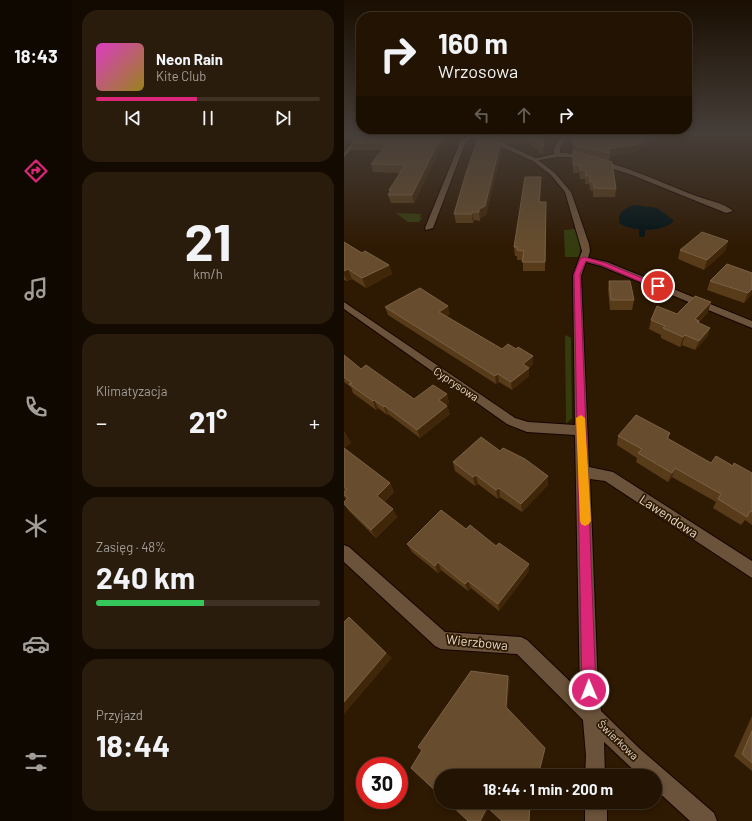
<!DOCTYPE html>
<html lang="pl">
<head>
<meta charset="utf-8">
<style>
	:root { --surface:#221302; --page:#2a1c0c; --text:#f1f3f6; --muted:#a29e99; --line:#3f3224; --accent:#db2777 }
	body { margin:0; font-family:Barlow,sans-serif; background:var(--page); color:var(--text); height:100vh; display:flex; flex-direction:column; font-size:15px; white-space:nowrap }
	* { box-sizing:border-box; margin:0 }
	p { font-size:13px; color:var(--muted) }
	.icon { flex:none; width:22px; height:22px; fill:none; stroke:currentColor; stroke-width:2; stroke-linecap:round; stroke-linejoin:round }
	.map { position:relative; flex:1; overflow:hidden }
	.panel { display:flex; flex-direction:column; gap:10px; padding:10px; background:#130a01; width:272px }
	.panel>* { flex:none }
	.guide { position:absolute; left:12px; top:12px; width:336px; height:122px; border-radius:16px; box-shadow:0 2px 6px #0003,0 0 0 1px var(--line); background:#221302; color:var(--text); overflow:hidden }
	.speed { position:absolute; left:12px; top:757px; display:flex; gap:8px; font-size:20px; font-weight:700; text-align:center }
	.speed>* { display:grid; place-content:center; width:52px; height:52px; border-radius:50%; background:var(--surface); box-shadow:0 2px 6px #0003,0 0 0 1px var(--line); line-height:1 }
	.speed .limit { border:6px solid #d22; background:#fff; color:#111 }
	.pin { position:absolute; display:grid; place-items:center; width:34px; height:34px; color:#fff; margin:-17px; border:2px solid #fff; border-radius:50%; box-shadow:0 1px 4px #0007 }
	.me { position:absolute; width:44px; margin:-22px; rotate:359deg; stroke-linejoin:round; filter:drop-shadow(0 0 3px #0008) }
	.turn { display:flex; align-items:center; gap:14px; height:84px; padding:0 16px; font-size:18px }
	.turn .icon { width:52px; height:52px; stroke-width:2.5 }
	.turn b { display:block; font-size:28px; line-height:34px }
	.lanes { display:flex; align-items:center; height:38px; padding:0 16px; background:#0003; justify-content:center; gap:20px; direction:ltr }
	.lanes .off { opacity:.35 }
	.big { font-size:30px; font-weight:700; line-height:1.1 }
	.panel .card { flex:1; display:flex; flex-direction:column; justify-content:center; gap:6px; min-width:0; padding:0 14px; border-radius:16px; background:var(--page) }
	.panel .dial { align-items:center; gap:0 }
	.dial b { font-size:52px; line-height:1 }
	.song { display:flex; align-items:center; gap:12px }
	.cover { width:48px; height:48px; border-radius:6px; background:linear-gradient(135deg,hsl(310 70% 55%),hsl(50 70% 35%)) }
	.played { height:4px; border-radius:2px; background:linear-gradient(90deg,var(--accent) 45%,var(--line) 45%) }
	.keys { display:flex; justify-content:space-around; direction:ltr }
	.heat { display:flex; justify-content:space-between; align-items:center; font-size:22px; direction:ltr }
	.charge { height:6px; border-radius:3px; background:linear-gradient(90deg,#34c759 48%,var(--line) 0) }
	.trip { position:absolute; left:90px; top:769px; width:228px; height:40px; border-radius:20px; background:var(--surface); box-shadow:0 2px 6px #0003,0 0 0 1px var(--line); font-weight:700; line-height:40px; text-align:center }
	main { display:flex; flex:1; min-height:0 }
	.tabs { display:flex; flex-direction:column; width:72px; justify-content:space-around; align-items:center; background:#0e0801; color:var(--muted) }
	.tabs .icon { width:28px; height:28px }
	.tabs .current { color:var(--accent) }
	.tabs b { font-size:18px; color:var(--text) }
	.map>svg:first-child { display:block }
	.green { fill:#343c0d }
	.water { fill:#001216 }
	.lines { fill:none; stroke-linecap:round; stroke-linejoin:round }
	.stream { stroke:#001216; stroke-width:6 }
	.service-casing { stroke:#150400; stroke-width:2 }
	.minor-casing { stroke:#150400; stroke-width:2 }
	.tertiary-casing { stroke:#150400; stroke-width:2 }
	.service { fill:#6b523a; fill-rule:evenodd }
	.minor { fill:#6b523a; fill-rule:evenodd }
	.tertiary { fill:#6b523a; fill-rule:evenodd }
	.wall { fill:#583c1a }
	.shaded-wall { fill:#412709 }
	.building { fill:#674d2d; stroke:#7b6246 }
	.route { fill:#db2777; stroke:#8e194d }
	.slow { fill:#f59e0b }
	.labels { text-anchor:middle; stroke-width:3.5; stroke-linejoin:round; paint-order:stroke }
	.street-label { font-size:11px; fill:#e7d8ca; stroke:#2e1902 }
	.near-street-label { font-size:13px; fill:#e7d8ca; stroke:#2e1902 }
</style>
</head>
<body>
<main>
<nav class="tabs">
<b>18:43</b>
<svg class="icon current" aria-label="directions" viewBox="0 0 24 24"><path d="M12 3l9 9-9 9-9-9zM9 14v-3h6M13 9l2 2-2 2"/></svg>
<svg class="icon" aria-label="music" viewBox="0 0 24 24"><path d="M9 18V5l10-2v13"/><circle cx="6" cy="18" r="3"/><circle cx="16" cy="16" r="3"/></svg>
<svg class="icon" aria-label="phone" viewBox="0 0 24 24"><path d="M5 4h4l2 5-3 2q2 4 5 5l2-3 5 2v4C11 20 4 13 5 4z"/></svg>
<svg class="icon" aria-label="climate" viewBox="0 0 24 24"><path d="M12 3v18M4 7l16 10M4 17L20 7"/></svg>
<svg class="icon" aria-label="car" viewBox="0 0 24 24"><path d="M5 17H2v-5l4-1 3-4h7l3 4 3 1v5h-3M9 17h6M6 11h13"/><circle cx="7" cy="17" r="2"/><circle cx="17" cy="17" r="2"/></svg>
<svg class="icon" aria-label="filters" viewBox="0 0 24 24"><path d="M4 7h16M4 17h16"/><circle cx="9" cy="7" r="2"/><circle cx="15" cy="17" r="2"/></svg>
</nav>
<section class="panel">
<div class="card">
<div class="song"><i class="cover"></i><div><b>Neon Rain</b><p>Kite Club</p></div></div>
<div class="played"></div>
<div class="keys"><svg class="icon" aria-label="previous" viewBox="0 0 24 24"><path d="M18 5L8 12l10 7zM5 5v14"/></svg><svg class="icon" aria-label="pause" viewBox="0 0 24 24"><path d="M8 5v14M16 5v14"/></svg><svg class="icon" aria-label="next" viewBox="0 0 24 24"><path d="M6 5l10 7-10 7zM19 5v14"/></svg></div>
</div>
<div class="card dial"><b>21</b><p>km/h</p></div>
<div class="card"><p>Klimatyzacja</p>
<div class="heat"><a>−</a><b class="big">21°</b><a>+</a></div>
</div>
<div class="card"><p>Zasięg · 48%</p><b class="big">240 km</b><div class="charge"></div></div>
<div class="card"><p>Przyjazd</p><b class="big">18:44</b></div>
</section>
<div class="map">
<svg width="408" height="821" viewBox="0 0 408 821">
	<rect width="100%" height="100%" fill="#2e1902"/>
	<!-- green -->
	<g class="green">
		<path d="M52,213L77,214L76,217L78,218L75,222H64Z"/>
		<path d="M231,229C234,239 239,247 234,257H221L220,230Z"/>
		<path d="M221,335L227,338L228,418L222,424Z"/>
	</g>
	<!-- water -->
	<path class="water" d="M290,205L313,208L329,220V222C316,233 290,231 276,224C272,213 281,208 290,205Z"/>
	<g class="lines">
		<!-- stream -->
		<path class="stream" d="M298,230V234"/>
		<!-- service casing -->
		<g class="service-casing">
			<g id="service">
				<path d="M16,133H22L0,158V152Z"/>
				<path d="M221,133H227L216,147V153C254,153 316,182 352,196C363,200 380,203 389,211L382,213L288,175L248,162L225,157H213L189,161V159L210,154V147Z"/>
				<path d="M135,134L140,135L122,141L89,228L82,230L81,228L117,140Z"/>
			</g>
		</g>
		<!-- minor casing -->
		<g class="minor-casing">
			<g id="minor">
				<path d="M132,133H139L193,159L211,173L227,192L245,244L246,251L244,258L263,262L408,321V328L257,266L242,262L237,276L245,467L269,472L408,561V578L261,481L246,479L254,690L257,711L296,749L370,813L373,821H346L311,789V776H296L260,742L261,776H241L242,756L239,720L173,654L97,649L91,646L0,562V545L5,547L101,632L177,637L183,640L236,691L231,435L183,432L163,424L0,309V302L171,418L184,422L231,425L229,276L238,251L221,192L207,175L189,161L142,140Z"/>
				<rect x="241" y="802" width="22" height="19"/>
			</g>
		</g>
		<!-- tertiary casing -->
		<g class="tertiary-casing">
			<path id="tertiary" d="M394,133L408,134V138L395,134Z"/>
		</g>
		<!-- service -->
		<use href="#service" class="service"/>
		<!-- minor -->
		<use href="#minor" class="minor"/>
		<!-- tertiary -->
		<use href="#tertiary" class="tertiary"/>
	</g>
	<!-- wall -->
	<g class="wall">
		<path d="M142,133H200L199,155L184,143H163Z"/>
		<path d="M229,133L317,136L293,151L266,157L265,161L272,189L271,197H249V191L246,190L245,184H241V179H236L235,173H229Z"/>
		<path d="M102,137L70,203H47L44,195L46,193L45,190L56,173L29,172L27,164L38,150H9L7,143Z"/>
		<path d="M157,141L158,149L142,215L136,218V221L130,220L129,223H112L110,214Z"/>
		<path d="M197,186L196,202H202L201,271H179V260H173V256H171L170,247Z"/>
		<path d="M384,241L381,251L360,270L334,259L336,250Z"/>
		<path d="M0,242L18,253L45,265L48,274L22,288L8,279L3,281L0,280Z"/>
		<path d="M265,281L290,300L288,310H266L264,290Z"/>
		<path d="M366,281L408,294L400,303L363,290Z"/>
		<path d="M41,307L106,314L102,316L158,349L189,364L185,368V376L168,390L155,382L152,384L44,315Z"/>
		<path d="M364,312L354,323L366,328L363,337L351,350L338,345L336,347L317,338V335L305,329L307,320L333,314Z"/>
		<path d="M0,355L17,369L70,399L103,394L105,403L102,405L103,406L106,414L76,438L44,414L43,415L34,408L32,410L9,393L7,387L0,382Z"/>
		<path d="M0,432L1,433L7,443L0,448L46,483L50,492L40,502L53,517L32,538L5,511L0,504V502L2,500L0,496V492H1L0,491Z"/>
		<path d="M326,433L324,439L367,463L389,466L408,473V525L401,520L397,525L369,508L372,502L328,477L324,482L292,462L293,458L273,445L274,436Z"/>
		<path d="M109,462L204,485L178,512L156,497L154,499L134,484L131,486L111,471Z"/>
		<path d="M122,529L185,571L155,611L127,588L124,591L97,570L94,573L68,552L63,544Z"/>
		<path d="M408,716V771L390,756Z"/>
	</g>
	<!-- shaded-wall -->
	<g class="shaded-wall">
		<path d="M6,133H14L0,150V139Z"/>
		<path d="M99,133H104L70,203L68,195Z"/>
		<path d="M311,133H318L317,136L293,151L266,157V153L265,149Z"/>
		<path d="M157,141L158,149L142,215L136,218V221L135,212V209Z"/>
		<path d="M197,177V186L195,210V202Z"/>
		<path d="M128,212L130,220L129,223L128,214Z"/>
		<path d="M384,241L381,251L360,270L363,260Z"/>
		<path d="M45,265L48,274L22,288L18,278Z"/>
		<path d="M4,269L8,279L3,281L0,275V271Z"/>
		<path d="M408,289V294L400,303L404,293Z"/>
		<path d="M367,302L364,312L354,322L352,331L351,319Z"/>
		<path d="M104,306L106,314L96,320L95,312Z"/>
		<path d="M366,328L363,337L351,350L355,341Z"/>
		<path d="M341,335L338,345L336,347L339,337Z"/>
		<path d="M189,356V364L185,368V376L168,390L167,382L179,364Z"/>
		<path d="M154,374L155,382L152,384L151,376Z"/>
		<path d="M103,394L105,403L97,409L95,400Z"/>
		<path d="M30,400L34,408L32,410L29,401Z"/>
		<path d="M41,406L44,414L43,415L40,407Z"/>
		<path d="M103,406L106,414L76,438L73,430Z"/>
		<path d="M1,433L7,443L0,448V434Z"/>
		<path d="M331,468L328,477L324,482L328,473Z"/>
		<path d="M132,475L134,484L131,486L129,477Z"/>
		<path d="M204,476V485L178,512L177,504Z"/>
		<path d="M46,483L50,492L38,504L33,496Z"/>
		<path d="M155,488L156,497L154,499L152,490Z"/>
		<path d="M49,509L53,517L32,538L27,530Z"/>
		<path d="M94,562L97,570L94,573L91,566Z"/>
		<path d="M185,564V571L155,611L154,604Z"/>
		<path d="M124,581L127,588L124,591L121,584Z"/>
		<path d="M5,617L48,658L0,714V702Z"/>
		<path d="M164,676L166,681L163,710L162,707Z"/>
		<path d="M201,748V751L195,773V772Z"/>
		<path d="M186,802V821H185Z"/>
		<path d="M146,806L138,821H136L143,807Z"/>
	</g>
	<!-- building -->
	<g class="building">
		<path d="M0,133H6L0,139Z"/>
		<path d="M15,133H99L68,195H44L47,190H45L61,165L27,164L44,143H7Z"/>
		<path d="M136,133H141L157,141L141,206L135,209V212H128V214H110L122,173Z"/>
		<path d="M158,133H200L199,147L184,136L163,135Z"/>
		<path d="M229,133H311L294,144L265,149L266,153L229,145Z"/>
		<path d="M229,151L268,162L272,189L250,188L249,182H246V176H242L241,170H236V165H229Z"/>
		<path d="M181,177H197L195,202H202L201,262H178L180,251L173,250V247H170Z"/>
		<path d="M358,232L384,241L363,260L336,250Z"/>
		<path d="M0,242L18,253L21,251L45,265L18,278L4,269L0,271Z"/>
		<path d="M383,264L408,273V289L404,293L366,281Z"/>
		<path d="M265,281H286L290,300H267Z"/>
		<path d="M76,288L104,306L95,312L158,349L164,344L172,349L174,347L189,356L179,364L185,368L167,382L154,374L151,376L41,307Z"/>
		<path d="M351,296L367,302L351,319L355,321L353,322L366,328L355,341L341,335L339,337L319,328L321,326L307,320L313,306L333,314Z"/>
		<path d="M0,355L17,369L22,365L70,399L89,385L103,394L95,400L103,406L73,430L41,406L40,407L30,400L29,401L5,384L8,383L0,377Z"/>
		<path d="M292,415L326,433L323,438L367,463L372,456L389,466L390,463L408,473V512L406,511L403,517L374,499L377,494L331,468L328,473L294,453L298,449L274,436Z"/>
		<path d="M137,437L156,451L159,448L181,459L204,476L177,504L155,488L152,490L132,475L129,477L109,462Z"/>
		<path d="M0,448L46,483L33,496L49,509L27,530L0,504V502L4,498L0,495V492L3,490L0,487Z"/>
		<path d="M97,510L122,529L126,525L152,546L155,543L185,564L154,604L124,581L121,584L94,562L91,566L63,544Z"/>
		<path d="M5,617L42,653L0,702V622Z"/>
		<path d="M127,671L164,676L162,707L201,748L195,772L199,776H97V796L67,768L78,750L74,747Z"/>
		<path d="M408,731V763L398,754Z"/>
		<path d="M104,802H186L185,821H158L143,807L136,821H124Z"/>
	</g>
	<!-- sky -->
	<linearGradient id="sky" x2="0" y2="1"><stop stop-color="#190e01"/><stop offset="0.54" stop-color="#463e39"/><stop offset="1" stop-color="#463e39" stop-opacity="0"/></linearGradient>
	<rect width="408" height="248" fill="url(#sky)"/>
	<!-- route -->
	<path class="route" d="M240,257L262,263L317,286L311,288L257,265L242,261L236,274L252,690L250,695L245,697L240,695L238,690L230,274L236,259Z"/>
	<!-- slow -->
	<path class="slow" d="M237,415L241,418L247,521L245,524L241,526L237,524L236,521L232,418Z"/>
	<g class="labels">
		<!-- street labels -->
		<g class="street-label">
			<text transform="translate(112 384) rotate(34)" y="4">Cyprysowa</text>
			<text transform="translate(274 740) rotate(44)" y="4">Świerkowa</text>
		</g>
		<!-- near-street labels -->
		<g class="near-street-label">
			<text transform="translate(325 516) rotate(33)" y="5">Lawendowa</text>
			<text transform="translate(133 642) rotate(6)" y="5">Wierzbowa</text>
		</g>
	</g>
</svg>
<div class="speed"><div class="limit">30</div></div>
<div class="pin" style="left:314px;top:286px;background:#d93025"><svg class="icon" aria-label="arrive" viewBox="0 0 24 24"><path d="M6 21V4h12l-3 4 3 4H6"/></svg></div>
<svg class="me" style="left:245px;top:690px" viewBox="-20 -20 40 40"><circle r="17" fill="#db2777" stroke="#fff" stroke-width="3"/><path d="M0-11L8 9 0 5-8 9z" fill="#fff"/></svg>
<div class="trip">18:44 · 1 min · 200 m</div>
<div class="guide">
<div class="turn"><svg class="icon" aria-label="right" viewBox="0 0 24 24"><path d="M7 20v-9h11M14 6l5 5-5 5"/></svg><div><b>160 m</b>Wrzosowa</div></div>
<div class="lanes"><svg class="icon off" aria-label="left" viewBox="0 0 24 24"><path d="M17 20v-9H6M10 6l-5 5 5 5"/></svg><svg class="icon off" aria-label="ahead" viewBox="0 0 24 24"><path d="M12 20V5M6 11l6-6 6 6"/></svg><svg class="icon" aria-label="right" viewBox="0 0 24 24"><path d="M7 20v-9h11M14 6l5 5-5 5"/></svg></div>
</div>
</div>
</main>
</body>
</html>
